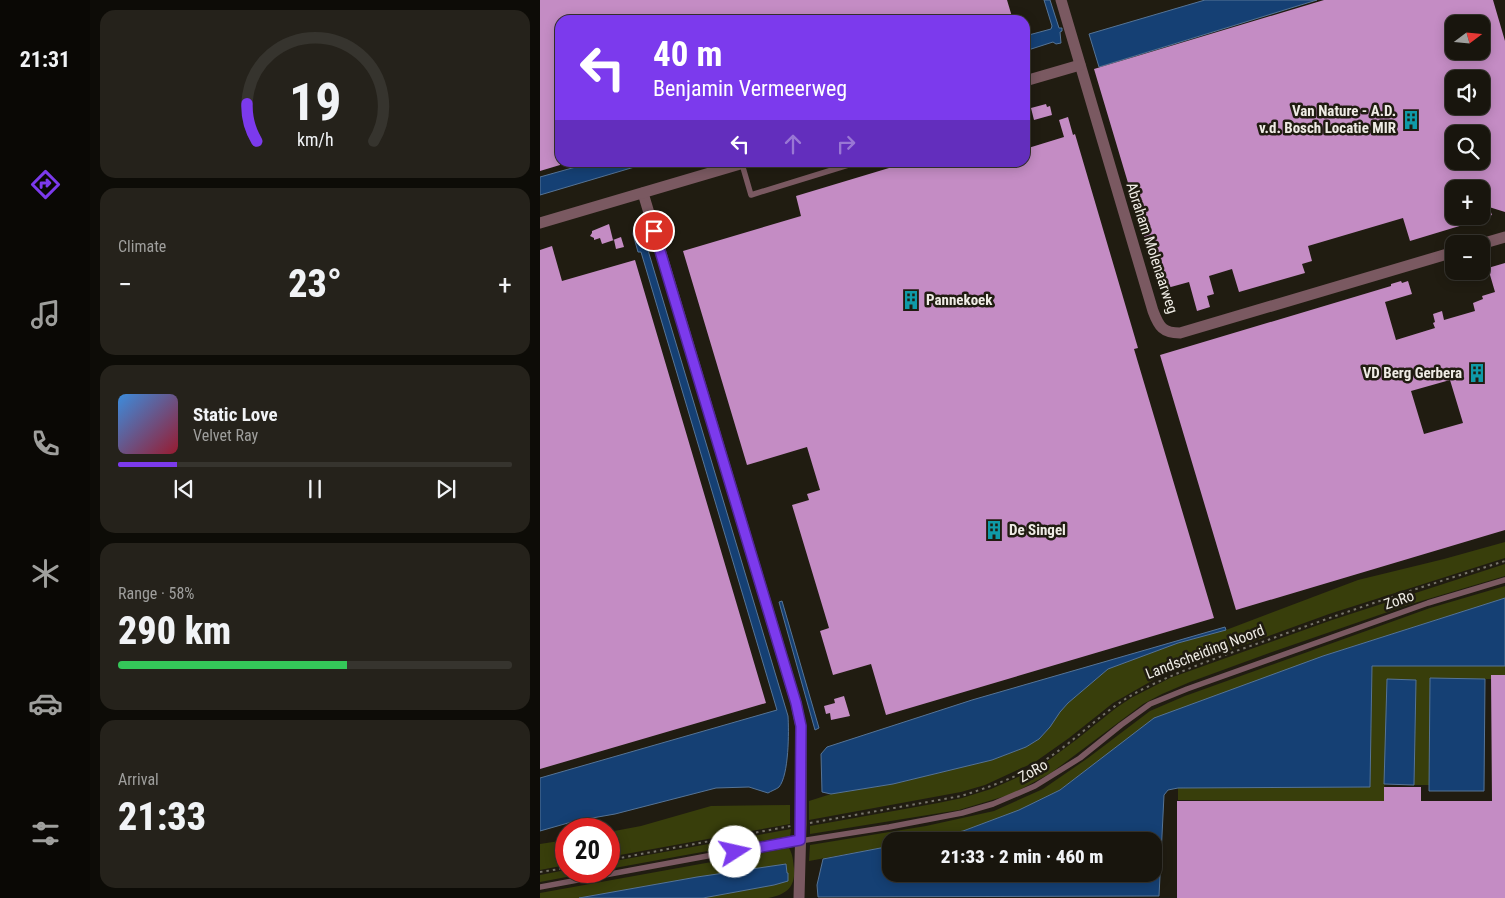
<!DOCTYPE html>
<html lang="en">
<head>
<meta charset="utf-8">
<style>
	:root { --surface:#18150d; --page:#25221b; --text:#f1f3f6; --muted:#9f9f9d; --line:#36342e; --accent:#7c3aed }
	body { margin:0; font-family:"Roboto Condensed",sans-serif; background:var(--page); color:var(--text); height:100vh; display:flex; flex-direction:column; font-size:19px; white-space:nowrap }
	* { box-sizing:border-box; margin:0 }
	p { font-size:16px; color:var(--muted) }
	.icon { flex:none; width:28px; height:28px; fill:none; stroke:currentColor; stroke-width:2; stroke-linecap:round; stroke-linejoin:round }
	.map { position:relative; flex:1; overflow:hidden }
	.drawer { display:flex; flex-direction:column; gap:10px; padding:10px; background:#0d0c07; width:450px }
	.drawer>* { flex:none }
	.hud { position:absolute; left:15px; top:15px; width:475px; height:152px; border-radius:15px; box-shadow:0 2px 12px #0003,0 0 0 1px var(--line); background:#7c3aed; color:#fff; overflow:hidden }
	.needle { width:32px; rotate:74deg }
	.controls { position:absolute; left:905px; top:15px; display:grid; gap:10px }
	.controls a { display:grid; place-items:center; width:45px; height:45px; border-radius:10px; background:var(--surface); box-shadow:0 2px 12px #0003,0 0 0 1px var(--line); font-size:25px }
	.speed { position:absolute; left:15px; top:818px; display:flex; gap:10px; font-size:25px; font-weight:700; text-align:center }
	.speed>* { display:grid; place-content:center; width:65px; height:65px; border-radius:50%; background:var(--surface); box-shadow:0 2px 12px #0003,0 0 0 1px var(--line); line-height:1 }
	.speed .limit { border:8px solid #d22; background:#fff; color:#111 }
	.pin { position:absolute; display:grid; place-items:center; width:42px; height:42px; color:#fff; margin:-21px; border:2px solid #fff; border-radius:50%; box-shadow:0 1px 5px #0007 }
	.me { position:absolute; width:55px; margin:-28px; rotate:80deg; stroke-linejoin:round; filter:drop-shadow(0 0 4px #0008) }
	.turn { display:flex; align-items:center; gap:18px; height:105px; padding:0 15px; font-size:22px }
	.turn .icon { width:65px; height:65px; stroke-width:2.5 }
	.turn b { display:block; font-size:35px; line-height:42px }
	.lanes { display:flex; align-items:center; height:48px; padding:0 15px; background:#0003; justify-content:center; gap:25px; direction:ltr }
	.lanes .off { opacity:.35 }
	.big { font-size:38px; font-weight:800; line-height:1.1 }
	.drawer .card { flex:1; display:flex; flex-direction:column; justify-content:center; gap:8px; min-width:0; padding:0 18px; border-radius:15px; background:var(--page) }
	.drawer .dial { align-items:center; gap:0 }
	.dial svg { height:130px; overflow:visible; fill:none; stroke:var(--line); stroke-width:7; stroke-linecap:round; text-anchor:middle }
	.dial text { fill:var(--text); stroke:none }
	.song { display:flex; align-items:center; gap:15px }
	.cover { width:60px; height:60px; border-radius:8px; background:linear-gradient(135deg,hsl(210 70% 55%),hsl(350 70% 35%)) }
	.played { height:5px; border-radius:2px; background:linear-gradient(90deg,var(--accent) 15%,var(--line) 15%) }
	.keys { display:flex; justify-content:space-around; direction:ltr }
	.heat { display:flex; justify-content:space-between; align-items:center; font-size:28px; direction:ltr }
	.charge { height:8px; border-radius:4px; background:linear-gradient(90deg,#34c759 58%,var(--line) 0) }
	.trip { position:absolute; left:342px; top:832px; width:280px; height:50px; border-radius:15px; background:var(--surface); box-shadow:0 2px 12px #0003,0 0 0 1px var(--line); font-weight:800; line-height:50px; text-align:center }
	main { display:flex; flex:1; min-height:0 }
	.dock { display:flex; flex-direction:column; width:90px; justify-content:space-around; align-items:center; background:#0a0805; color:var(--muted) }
	.dock .icon { width:35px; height:35px }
	.dock .on { color:var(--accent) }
	.dock b { font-size:22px; color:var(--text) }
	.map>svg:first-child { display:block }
	.green { fill:#383e0b }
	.water { fill:#154074; stroke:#567496 }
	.building { fill:#c48cc4; fill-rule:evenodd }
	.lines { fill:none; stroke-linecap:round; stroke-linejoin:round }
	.path { stroke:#77746a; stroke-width:2; stroke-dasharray:2.5 4; stroke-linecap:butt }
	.service { stroke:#7a5961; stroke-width:5.5 }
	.minor { stroke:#7a5961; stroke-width:11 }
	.route-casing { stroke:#51269a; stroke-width:12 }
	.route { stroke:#7c3aed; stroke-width:9 }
	.labels { text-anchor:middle; stroke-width:5; stroke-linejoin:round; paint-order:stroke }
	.poi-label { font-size:15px; font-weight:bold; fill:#efece5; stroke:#201c11; text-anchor:end }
	.street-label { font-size:15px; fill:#efece5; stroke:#201c11 }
</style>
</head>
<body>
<main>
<nav class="dock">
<b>21:31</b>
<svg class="icon on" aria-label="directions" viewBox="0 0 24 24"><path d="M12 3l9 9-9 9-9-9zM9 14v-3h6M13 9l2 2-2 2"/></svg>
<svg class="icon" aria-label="music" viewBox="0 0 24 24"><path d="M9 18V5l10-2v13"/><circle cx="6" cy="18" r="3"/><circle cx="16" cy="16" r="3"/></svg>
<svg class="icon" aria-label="phone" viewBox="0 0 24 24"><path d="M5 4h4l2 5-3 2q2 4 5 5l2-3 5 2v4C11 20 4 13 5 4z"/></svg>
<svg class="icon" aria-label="climate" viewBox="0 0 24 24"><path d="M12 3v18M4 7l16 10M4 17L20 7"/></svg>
<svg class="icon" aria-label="car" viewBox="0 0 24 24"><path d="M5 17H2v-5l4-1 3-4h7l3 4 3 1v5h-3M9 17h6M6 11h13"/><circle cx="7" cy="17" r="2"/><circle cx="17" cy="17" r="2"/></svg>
<svg class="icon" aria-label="filters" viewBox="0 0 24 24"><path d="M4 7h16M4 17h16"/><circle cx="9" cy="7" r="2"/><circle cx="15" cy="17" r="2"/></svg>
</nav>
<section class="drawer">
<div class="card dial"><svg viewBox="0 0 100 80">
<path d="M14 69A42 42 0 1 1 86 69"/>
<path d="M14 69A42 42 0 0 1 8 46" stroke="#7c3aed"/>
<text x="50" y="56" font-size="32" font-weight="700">19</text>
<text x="50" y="72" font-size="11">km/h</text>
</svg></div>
<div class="card"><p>Climate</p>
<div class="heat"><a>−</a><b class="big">23°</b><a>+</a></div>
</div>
<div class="card">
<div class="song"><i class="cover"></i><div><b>Static Love</b><p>Velvet Ray</p></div></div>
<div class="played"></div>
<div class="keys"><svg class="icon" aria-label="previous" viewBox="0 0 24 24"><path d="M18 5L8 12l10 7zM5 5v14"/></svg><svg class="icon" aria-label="pause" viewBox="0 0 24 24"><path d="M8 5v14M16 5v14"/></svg><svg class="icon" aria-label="next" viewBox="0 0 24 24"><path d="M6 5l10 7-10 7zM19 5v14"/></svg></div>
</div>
<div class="card"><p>Range · 58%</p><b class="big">290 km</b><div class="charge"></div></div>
<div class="card"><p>Arrival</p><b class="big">21:33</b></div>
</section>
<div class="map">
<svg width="965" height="898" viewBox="0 0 965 898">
	<rect width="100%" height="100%" fill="#201c11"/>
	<!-- green -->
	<g class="green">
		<path d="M965,542V558L789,614L622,675L573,703L529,738L495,762L445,785L421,792L269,820V801L291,794L353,784L452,760L486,747L499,739L510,727L520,712L528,703L568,669L638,643L686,630L818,580L904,559Z"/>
		<path d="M965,564V576L868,605L735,651L650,682L622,694L603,704L511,773L472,794L419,810L270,834V826L398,803L422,798L451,789L474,779L509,760L536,740L576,708L591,698L630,678L792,620Z"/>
		<path d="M965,586V598L783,656L558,761L520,790L479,810L423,831L374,841H351V846L269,861L270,845L386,826L454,811L503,789L548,758L610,711L645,696L890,608Z"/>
		<path d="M832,666H965V679H890L889,785H874L876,680H847L844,802L638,800V788L830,787Z"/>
		<path d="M250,805V824L69,857V832L101,826L171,806Z"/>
		<path d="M251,829L250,836L69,869V862Z"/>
		<path d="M26,840V865L0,870V844Z"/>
		<path d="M249,848C253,855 253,861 254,868C256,888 245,895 228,898H163L234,885L246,881V864L157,877L39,898H0V893Z"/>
		<path d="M26,870V871H58L0,882V875Z"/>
	</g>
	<!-- water -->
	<g class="water">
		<path d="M504,0H510L519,28H522V31L520,32L521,43L516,44L513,42L485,51V36L511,29L512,26Z"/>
		<path d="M665,0H777L559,67L549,34Z"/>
		<path d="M50,163H108L0,195V177Z"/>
		<path d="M94,227H101L248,716C249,731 249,775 239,787C237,789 231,791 228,793L209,787L176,788L75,814L35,821L0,831V778L237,710L101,252H98L93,234Z"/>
		<path d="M965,598V666H832L830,787L638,788L628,790L624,795L619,896L278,897L277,885L283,859L351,846V874H614V841H374L423,831L479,810L520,790L614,718L783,656Z"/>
		<path d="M242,601L279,728L275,730L239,602Z"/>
		<path d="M685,627L686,630L638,643L568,669L528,703L520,712L510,727L499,739L486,747L452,760L353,784L291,794L282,792L281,754L287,747L432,700Z"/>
		<path d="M890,678L945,679L944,791H889Z"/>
		<path d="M847,679L876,680L874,785L844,784Z"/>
		<path d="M246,864L247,873H248V881L234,885L163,898H39L157,877Z"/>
	</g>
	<!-- building -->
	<g class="building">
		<path d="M0,0H467L473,20H20V165L0,171Z"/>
		<path d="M784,0H953L965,41V212L949,207L952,215L946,217V218L870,241L863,218L768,246L772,261L762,264L765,273L699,292L692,269L669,276L674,294L667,296L670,307L657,311L649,282L620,290L554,69ZM914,24H941V51H914ZM914,79H941V106H914ZM914,134H941V161H914ZM914,189H941V216H914Z"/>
		<path d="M506,104L507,107L510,106L512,115L494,120L491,108Z"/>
		<path d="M528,117L533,135L535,134L598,348L594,349L674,618L346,715L331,664L293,675L280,631L289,628L252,505L269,500L267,494L280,490L267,447L207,465L143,251L261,216L256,196L369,162H421L423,168L440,162H485V149L524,137L519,120Z"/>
		<path d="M69,224L73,240L81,237L84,247L76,249L74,240L62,244L60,238L54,240V238L50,236L52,233V231Z"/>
		<path d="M12,246L22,281L95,260L226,703L0,769V250Z"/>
		<path d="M965,263V530L696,610L620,355L851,286V284L861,281L862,283L868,281L872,294L845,302L856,340L895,328L893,323L895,322L893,314L902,311L904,320L935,311L933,303L943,299L942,296L955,292L948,268ZM910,380L923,423L884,434L871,391Z"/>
		<path d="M951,675H965V898H637V801H844V787H881V801H952Z"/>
		<path d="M304,696L310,716L291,720L290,713L286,714L284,706L295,703L294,699Z"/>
	</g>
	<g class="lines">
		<!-- path -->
		<g class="path">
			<path d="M270,823L421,796C453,786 486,774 514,754C545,732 571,704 605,688C644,669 684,655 725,641C804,612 884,586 965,561"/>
			<path d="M69,860L251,826"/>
			<path d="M0,872L26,868"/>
		</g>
		<!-- service -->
		<g class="service">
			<path d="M202,164L211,195L318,162"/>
			<path d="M0,887L178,854L349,827L422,813L453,804L495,786L540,758L581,725L610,704L647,689L888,603L965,580"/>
		</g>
		<!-- minor -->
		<g class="minor">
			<path d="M521,0L613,311C619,327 623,333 640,333L914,252"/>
			<path d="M485,81L540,65"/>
			<path d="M103,193L256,703L261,727V824L259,898"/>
			<path d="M0,223L207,162"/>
			<path d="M941,244L965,237"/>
		</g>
	</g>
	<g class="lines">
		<!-- route casing -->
		<g class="route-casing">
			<path id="route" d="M114,231L256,703L261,726L260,840L195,852"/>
		</g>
		<!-- route -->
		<use href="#route" class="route"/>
	</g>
	<!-- icons -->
	<defs>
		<g id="building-bare" transform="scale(1.5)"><path d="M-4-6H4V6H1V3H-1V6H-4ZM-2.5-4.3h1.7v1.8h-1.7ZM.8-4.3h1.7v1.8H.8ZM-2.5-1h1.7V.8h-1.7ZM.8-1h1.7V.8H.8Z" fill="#0f9aa8" stroke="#201c11" stroke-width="2.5" paint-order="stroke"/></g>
	</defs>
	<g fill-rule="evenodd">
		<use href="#building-bare" x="871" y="120"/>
		<use href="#building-bare" x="371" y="300"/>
		<use href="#building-bare" x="937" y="373"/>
		<use href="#building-bare" x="454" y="530"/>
	</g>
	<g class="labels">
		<!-- poi labels -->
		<g class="poi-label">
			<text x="856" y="116">Van Nature - A.D.<tspan x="856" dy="17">v.d. Bosch Locatie MIR</tspan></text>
			<text x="386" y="305" text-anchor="start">Pannekoek</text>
			<text x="922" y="378">VD Berg Gerbera</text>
			<text x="469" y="535" text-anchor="start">De Singel</text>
		</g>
		<!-- street labels -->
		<g class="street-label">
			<text transform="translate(612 248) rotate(72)" y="5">Abraham Molenaarweg</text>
			<text transform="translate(859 600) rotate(-19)" y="5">ZoRo</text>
			<text transform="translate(665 652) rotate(-21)" y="5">Landscheiding Noord</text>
			<text transform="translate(493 771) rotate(-29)" y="5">ZoRo</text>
		</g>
	</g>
</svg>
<div class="controls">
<a><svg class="needle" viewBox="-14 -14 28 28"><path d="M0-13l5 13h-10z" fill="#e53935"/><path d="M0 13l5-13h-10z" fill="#9f9f9d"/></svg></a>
<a><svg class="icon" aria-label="sound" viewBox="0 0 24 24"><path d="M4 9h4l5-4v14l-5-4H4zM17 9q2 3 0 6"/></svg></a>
<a><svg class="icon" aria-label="search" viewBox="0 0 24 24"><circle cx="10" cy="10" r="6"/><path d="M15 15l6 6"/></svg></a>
<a>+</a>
<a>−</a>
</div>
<div class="speed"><div class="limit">20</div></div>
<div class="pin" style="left:114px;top:231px;background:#d93025"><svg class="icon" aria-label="arrive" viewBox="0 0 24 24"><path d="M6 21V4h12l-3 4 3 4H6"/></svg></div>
<svg class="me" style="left:195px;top:852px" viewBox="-20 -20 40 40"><circle r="19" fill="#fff"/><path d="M0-13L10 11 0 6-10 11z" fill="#7c3aed"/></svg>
<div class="trip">21:33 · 2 min · 460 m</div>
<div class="hud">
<div class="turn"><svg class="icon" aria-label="left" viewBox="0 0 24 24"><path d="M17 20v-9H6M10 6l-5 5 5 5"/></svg><div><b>40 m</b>Benjamin Vermeerweg</div></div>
<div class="lanes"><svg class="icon" aria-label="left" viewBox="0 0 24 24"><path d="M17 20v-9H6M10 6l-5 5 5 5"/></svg><svg class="icon off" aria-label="ahead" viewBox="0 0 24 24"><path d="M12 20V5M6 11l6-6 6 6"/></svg><svg class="icon off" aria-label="right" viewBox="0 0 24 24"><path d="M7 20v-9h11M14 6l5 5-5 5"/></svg></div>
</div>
</div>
</main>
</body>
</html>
